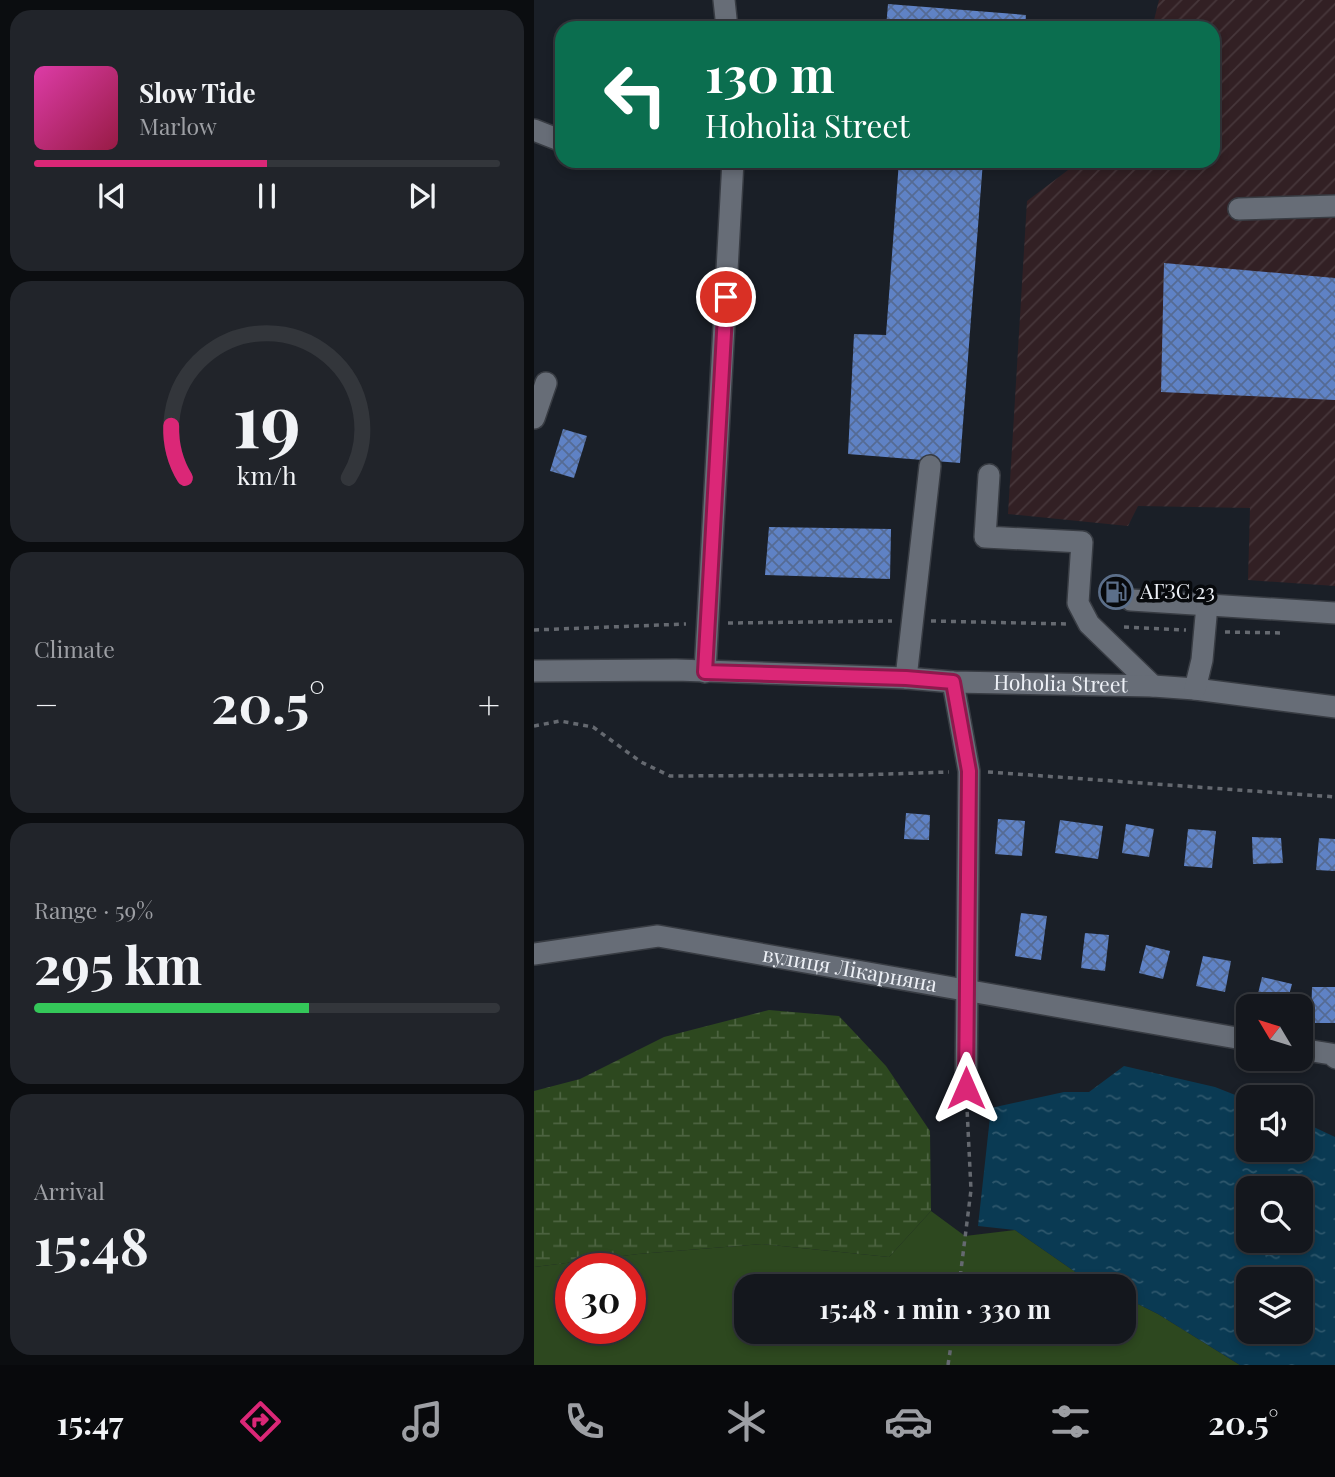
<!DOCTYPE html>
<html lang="en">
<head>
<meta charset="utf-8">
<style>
	:root { --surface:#14171d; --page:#21242a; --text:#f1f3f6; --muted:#9d9fa4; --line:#33363b; --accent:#db2777 }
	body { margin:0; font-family:"Playfair Display",serif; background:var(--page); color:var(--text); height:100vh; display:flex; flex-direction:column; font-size:26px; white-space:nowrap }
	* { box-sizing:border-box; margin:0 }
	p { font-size:23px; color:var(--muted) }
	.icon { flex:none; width:38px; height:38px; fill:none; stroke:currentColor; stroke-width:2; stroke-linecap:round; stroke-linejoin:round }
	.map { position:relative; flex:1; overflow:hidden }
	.sheet { display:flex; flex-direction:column; gap:10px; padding:10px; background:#0b0d10; width:534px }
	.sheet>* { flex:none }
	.banner { position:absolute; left:21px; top:21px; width:665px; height:147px; border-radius:21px; box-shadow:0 4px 10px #0003,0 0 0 2px var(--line); background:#0b6e4f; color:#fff; overflow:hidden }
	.needle { width:46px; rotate:308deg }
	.controls { position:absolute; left:702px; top:994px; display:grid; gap:14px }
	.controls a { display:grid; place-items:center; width:77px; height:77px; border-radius:14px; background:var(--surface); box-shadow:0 4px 10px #0003,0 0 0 2px var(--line); font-size:35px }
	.speed { position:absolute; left:21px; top:1253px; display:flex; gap:14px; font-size:35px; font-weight:700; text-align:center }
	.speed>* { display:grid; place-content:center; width:91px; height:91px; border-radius:50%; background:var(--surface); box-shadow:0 4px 10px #0003,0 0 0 2px var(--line); line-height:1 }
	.speed .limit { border:10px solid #d22; background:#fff; color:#111 }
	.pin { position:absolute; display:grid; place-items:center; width:60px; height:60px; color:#fff; margin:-30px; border:4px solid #fff; border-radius:50%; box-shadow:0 2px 7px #0007 }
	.me { position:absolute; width:77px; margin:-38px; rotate:0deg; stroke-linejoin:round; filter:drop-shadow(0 0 5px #0008) }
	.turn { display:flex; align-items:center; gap:24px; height:147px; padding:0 35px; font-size:32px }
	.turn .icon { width:91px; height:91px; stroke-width:2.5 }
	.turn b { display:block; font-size:49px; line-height:60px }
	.big { font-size:52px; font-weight:700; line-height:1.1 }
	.sheet .tile { flex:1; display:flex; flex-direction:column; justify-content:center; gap:10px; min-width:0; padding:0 24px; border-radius:21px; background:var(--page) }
	.sheet .dial { align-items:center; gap:0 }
	.dial svg { height:182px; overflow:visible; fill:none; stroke:var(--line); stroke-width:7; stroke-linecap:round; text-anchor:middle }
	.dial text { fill:var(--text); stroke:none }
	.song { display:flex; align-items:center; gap:21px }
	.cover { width:84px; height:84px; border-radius:10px; background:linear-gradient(135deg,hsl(320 70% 55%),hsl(340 70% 35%)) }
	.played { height:7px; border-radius:4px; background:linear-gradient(90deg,var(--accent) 50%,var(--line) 50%) }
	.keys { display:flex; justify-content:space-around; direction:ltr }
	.heat { display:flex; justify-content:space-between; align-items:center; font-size:38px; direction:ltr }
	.charge { height:10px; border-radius:5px; background:linear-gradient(90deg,#34c759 59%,var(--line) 0) }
	.trip { position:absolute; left:200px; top:1274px; width:402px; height:70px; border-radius:21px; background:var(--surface); box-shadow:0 4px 10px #0003,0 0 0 2px var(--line); font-weight:700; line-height:70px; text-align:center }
	.menu { display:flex; height:112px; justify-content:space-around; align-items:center; background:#08090c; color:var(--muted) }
	.menu .icon { width:49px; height:49px }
	.menu .selected { color:var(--accent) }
	.menu b { font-size:32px; color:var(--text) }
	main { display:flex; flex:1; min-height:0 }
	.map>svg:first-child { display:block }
	.industrial { fill:url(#industrial-furrows) }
	.grass { fill:#2d481f; fill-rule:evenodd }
	.wetland { fill:url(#wetland-marsh) }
	.water { fill:url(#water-ripples); fill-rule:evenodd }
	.building { fill:url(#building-cross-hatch) }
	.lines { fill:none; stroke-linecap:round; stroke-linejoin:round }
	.minor-casing { stroke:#383c43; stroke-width:24 }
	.path { stroke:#656970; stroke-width:3.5; stroke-dasharray:5 5; stroke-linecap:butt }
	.minor { stroke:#676d77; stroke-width:21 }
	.route-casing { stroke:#8e194d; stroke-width:18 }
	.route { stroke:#db2777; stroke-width:12 }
	.labels { text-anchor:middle; stroke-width:7; stroke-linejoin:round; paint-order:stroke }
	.poi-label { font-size:21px; fill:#edf0f6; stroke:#07090c; text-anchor:start }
	.street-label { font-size:21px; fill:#edf0f6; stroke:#07090c }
</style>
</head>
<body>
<main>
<section class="sheet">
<div class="tile">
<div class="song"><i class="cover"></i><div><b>Slow Tide</b><p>Marlow</p></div></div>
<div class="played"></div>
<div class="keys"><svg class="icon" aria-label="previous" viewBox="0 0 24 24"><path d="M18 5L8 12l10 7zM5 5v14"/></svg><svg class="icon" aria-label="pause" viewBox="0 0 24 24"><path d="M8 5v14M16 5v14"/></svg><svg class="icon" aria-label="next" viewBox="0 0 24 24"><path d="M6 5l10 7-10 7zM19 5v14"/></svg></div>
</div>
<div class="tile dial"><svg viewBox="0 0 100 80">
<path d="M14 69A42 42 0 1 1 86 69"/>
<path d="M14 69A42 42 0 0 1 8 46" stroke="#db2777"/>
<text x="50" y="56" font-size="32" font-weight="700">19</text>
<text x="50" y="72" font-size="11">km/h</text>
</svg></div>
<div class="tile"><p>Climate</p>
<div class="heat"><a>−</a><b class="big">20.5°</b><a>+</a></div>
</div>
<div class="tile"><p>Range · 59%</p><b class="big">295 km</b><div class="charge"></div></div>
<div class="tile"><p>Arrival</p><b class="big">15:48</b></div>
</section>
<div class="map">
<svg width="802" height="1365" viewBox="0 0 802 1365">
	<defs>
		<pattern id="industrial-furrows" width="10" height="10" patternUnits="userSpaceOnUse" patternTransform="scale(1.75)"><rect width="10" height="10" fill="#322024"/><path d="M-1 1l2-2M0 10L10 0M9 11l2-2" fill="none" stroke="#46363a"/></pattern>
		<pattern id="wetland-marsh" width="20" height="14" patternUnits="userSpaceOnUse" patternTransform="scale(1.75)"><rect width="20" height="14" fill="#2d481f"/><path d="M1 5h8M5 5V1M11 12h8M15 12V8" fill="none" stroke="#4c6340"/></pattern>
		<pattern id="water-ripples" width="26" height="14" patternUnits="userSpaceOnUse" patternTransform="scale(1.75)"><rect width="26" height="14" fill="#0a3a53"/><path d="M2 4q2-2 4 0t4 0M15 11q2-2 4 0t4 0" fill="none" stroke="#2e576c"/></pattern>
		<pattern id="building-cross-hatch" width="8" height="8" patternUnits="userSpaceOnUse" patternTransform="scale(1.75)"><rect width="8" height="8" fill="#5f82c5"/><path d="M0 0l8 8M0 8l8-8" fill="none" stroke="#556b94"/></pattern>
	</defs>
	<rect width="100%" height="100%" fill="#1a1f27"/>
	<!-- industrial -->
	<path class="industrial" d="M625,0H801V586L714,580L716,508L604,506L594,526L474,514L493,201L546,161H679V28H618Z"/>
	<!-- grass -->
	<path class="grass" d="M397,1211L431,1236L481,1230L553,1280L566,1286H212V1332H590V1297L624,1314L706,1365H0V1267L104,1254L228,1244L355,1257ZM37,1269H96V1328H37Z"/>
	<!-- wetland -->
	<path class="wetland" d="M235,1010L305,1016L352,1066L396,1131L397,1211L355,1257L228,1244L104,1254L0,1267V1091L46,1079L130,1037Z"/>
	<!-- water -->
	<path class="water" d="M590,1066L681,1087L714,1100V1150H766L767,1121L801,1137V1365H706L624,1314L590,1297V1286H566L553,1280L481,1230L444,1226L457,1108L530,1092H555ZM714,1188H766V1241H714ZM714,1279H766V1332H714Z"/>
	<!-- building -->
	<g class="building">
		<path d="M354,4L492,15L491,28H352Z"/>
		<path d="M365,161H449L426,463L314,454L320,334L352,335Z"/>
		<path d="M630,263L802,278V400L627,392Z"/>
		<path d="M29,429L53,436L40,478L16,471Z"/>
		<path d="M235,527L357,529L356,579L231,575Z"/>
		<path d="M372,813L396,815L395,840L370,839Z"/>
		<path d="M464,819L491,821L488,856L461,854Z"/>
		<path d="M526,820L569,826L564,859L521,853Z"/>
		<path d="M592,824L620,829L615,857L588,853Z"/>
		<path d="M654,829L682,831L678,868L650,866Z"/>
		<path d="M718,837L747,838L749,863L719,864Z"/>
		<path d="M785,838L802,839V871L782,870Z"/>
		<path d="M487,913L513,916L507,960L481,956Z"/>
		<path d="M551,933L575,935L571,971L547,968Z"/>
		<path d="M612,945L636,951L629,979L605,973Z"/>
		<path d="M669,956L697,961L691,992L662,986Z"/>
		<path d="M728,977L758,984L752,1006H721Z"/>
		<path d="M778,987H802V1023H777Z"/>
	</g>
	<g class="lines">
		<!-- minor casing -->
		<g class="minor-casing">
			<g id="minor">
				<path d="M190,0L193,28"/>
				<path d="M0,130L28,141"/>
				<path d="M705,209L802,206"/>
				<path d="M0,418L12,383"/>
				<path d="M455,475L451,537L548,542L544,603L555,624L619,686"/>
				<path d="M597,600L802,613"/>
				<path id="s1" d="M0,671L142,670L372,678L419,682L619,686L661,689L802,707"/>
				<path d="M171,672L199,161"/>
				<path d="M372,678L396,466"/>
				<path d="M419,682L435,771L432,1088"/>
				<path d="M661,689L668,660L673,605"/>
				<path id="s2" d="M0,954L124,936L714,1040"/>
				<path d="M766,1049L797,1054L802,1058"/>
			</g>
		</g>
		<!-- path -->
		<g class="path">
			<path d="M397,621L533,624"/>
			<path d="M194,623L358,621"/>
			<path d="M590,627L652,630"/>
			<path d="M0,630L152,624"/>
			<path d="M691,632L750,633"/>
			<path d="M0,726L26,721L59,727L107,762L136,776L323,775L415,772"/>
			<path d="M454,772L802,797"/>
			<path d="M425,1286L437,1190L433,1108"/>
			<path d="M414,1365L419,1332"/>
		</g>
		<!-- minor -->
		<use href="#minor" class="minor"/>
	</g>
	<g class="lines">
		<!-- route casing -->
		<g class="route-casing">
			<path id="route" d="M192,297L171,672L372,678L419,682L435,771L432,1088"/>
		</g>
		<!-- route -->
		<use href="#route" class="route"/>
	</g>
	<!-- icons -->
	<defs>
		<g id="fuel-ring" transform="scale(1.75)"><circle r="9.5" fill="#07090c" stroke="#5c6f8a" stroke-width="1.5"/><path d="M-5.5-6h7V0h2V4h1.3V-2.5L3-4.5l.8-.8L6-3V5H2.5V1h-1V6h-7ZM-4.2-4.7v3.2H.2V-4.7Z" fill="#5c6f8a"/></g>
	</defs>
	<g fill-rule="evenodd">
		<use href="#fuel-ring" x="582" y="592"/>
	</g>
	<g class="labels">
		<!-- poi labels -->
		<g class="poi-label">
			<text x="606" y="599">АГЗС 23</text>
		</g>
		<!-- street labels -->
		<g class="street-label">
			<text dy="7" stroke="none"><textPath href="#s1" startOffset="527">Hoholia Street</textPath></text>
			<text dy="7" stroke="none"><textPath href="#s2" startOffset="320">вулиця Лікарняна</textPath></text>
		</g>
	</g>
</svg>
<div class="controls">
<a><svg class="needle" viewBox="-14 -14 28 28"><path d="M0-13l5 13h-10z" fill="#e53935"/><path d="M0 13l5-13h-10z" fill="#9d9fa4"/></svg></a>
<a><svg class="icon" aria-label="sound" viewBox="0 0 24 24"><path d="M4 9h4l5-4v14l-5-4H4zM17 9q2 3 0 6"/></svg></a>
<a><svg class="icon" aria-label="search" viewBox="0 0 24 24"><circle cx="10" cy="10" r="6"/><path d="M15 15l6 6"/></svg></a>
<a><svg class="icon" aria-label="layers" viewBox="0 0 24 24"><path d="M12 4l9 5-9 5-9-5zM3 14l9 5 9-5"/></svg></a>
</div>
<div class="speed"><div class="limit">30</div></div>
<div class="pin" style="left:192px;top:297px;background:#d93025"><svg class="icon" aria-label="arrive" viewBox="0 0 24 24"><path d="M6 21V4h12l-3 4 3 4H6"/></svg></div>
<svg class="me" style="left:432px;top:1088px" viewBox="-20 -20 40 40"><path d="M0-17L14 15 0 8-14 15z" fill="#db2777" stroke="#fff" stroke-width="4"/></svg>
<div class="trip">15:48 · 1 min · 330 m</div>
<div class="banner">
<div class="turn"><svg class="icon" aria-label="left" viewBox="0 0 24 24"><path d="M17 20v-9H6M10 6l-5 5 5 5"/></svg><div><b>130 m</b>Hoholia Street</div></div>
</div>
</div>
</main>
<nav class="menu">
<b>15:47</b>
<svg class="icon selected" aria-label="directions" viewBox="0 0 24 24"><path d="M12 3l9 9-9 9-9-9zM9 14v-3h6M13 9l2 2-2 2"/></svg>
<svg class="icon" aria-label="music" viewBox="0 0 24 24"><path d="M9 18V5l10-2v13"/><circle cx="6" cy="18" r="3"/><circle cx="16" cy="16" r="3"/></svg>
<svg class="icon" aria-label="phone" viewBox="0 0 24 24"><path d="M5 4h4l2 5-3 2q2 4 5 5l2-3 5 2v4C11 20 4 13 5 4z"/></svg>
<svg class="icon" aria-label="climate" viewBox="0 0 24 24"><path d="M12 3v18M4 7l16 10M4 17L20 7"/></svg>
<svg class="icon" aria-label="car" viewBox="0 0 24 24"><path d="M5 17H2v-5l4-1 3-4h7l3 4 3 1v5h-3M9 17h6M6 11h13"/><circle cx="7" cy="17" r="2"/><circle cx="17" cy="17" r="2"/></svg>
<svg class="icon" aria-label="filters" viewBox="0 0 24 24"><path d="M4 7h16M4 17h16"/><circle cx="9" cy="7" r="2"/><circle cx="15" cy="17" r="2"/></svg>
<b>20.5°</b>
</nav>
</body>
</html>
